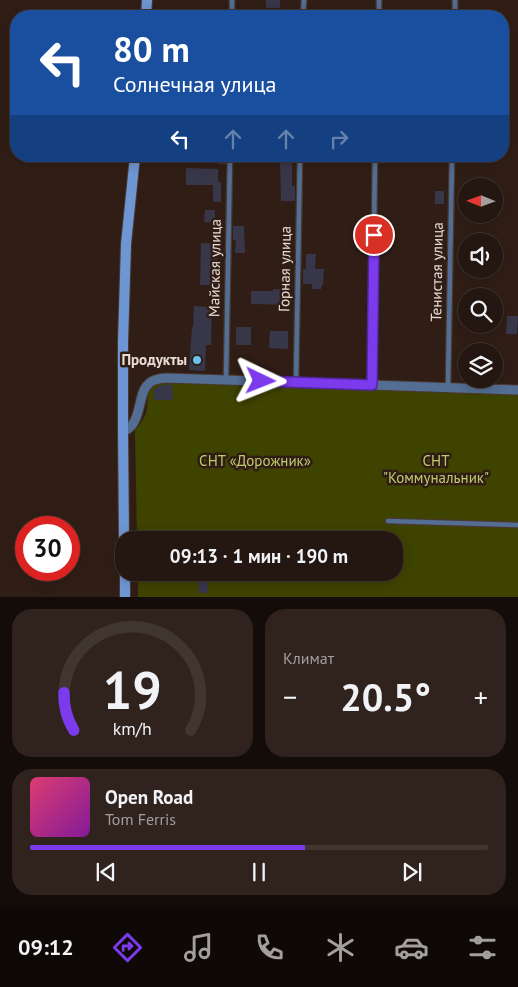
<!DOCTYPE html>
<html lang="ru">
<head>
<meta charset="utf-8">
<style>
	:root { --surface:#241610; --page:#30231e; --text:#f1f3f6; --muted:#a39f9f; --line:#413530; --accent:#7c3aed }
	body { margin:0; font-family:"PT Sans",sans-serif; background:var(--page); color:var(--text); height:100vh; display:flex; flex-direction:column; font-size:19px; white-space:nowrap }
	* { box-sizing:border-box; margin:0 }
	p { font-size:16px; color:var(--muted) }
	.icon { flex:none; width:28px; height:28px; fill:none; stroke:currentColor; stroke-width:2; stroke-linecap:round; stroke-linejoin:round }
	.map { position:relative; height:597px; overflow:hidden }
	.side { display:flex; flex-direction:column; gap:12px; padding:12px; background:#140c09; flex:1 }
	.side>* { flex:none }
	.guide { position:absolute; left:10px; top:10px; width:499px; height:152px; border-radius:20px; box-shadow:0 2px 12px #0003,0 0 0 1px var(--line); background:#1a4fa0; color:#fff; overflow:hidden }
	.needle { width:32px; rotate:271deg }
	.controls { position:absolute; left:458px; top:178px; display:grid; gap:10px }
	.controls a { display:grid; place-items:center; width:45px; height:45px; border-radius:50%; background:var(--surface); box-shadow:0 2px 12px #0003,0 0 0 1px var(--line); font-size:25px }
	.speed { position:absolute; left:15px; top:516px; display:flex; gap:10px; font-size:25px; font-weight:700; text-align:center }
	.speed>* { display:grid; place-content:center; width:65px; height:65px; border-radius:50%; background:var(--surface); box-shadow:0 2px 12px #0003,0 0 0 1px var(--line); line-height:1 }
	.speed .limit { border:8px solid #d22; background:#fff; color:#111 }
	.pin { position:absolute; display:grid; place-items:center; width:42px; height:42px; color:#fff; margin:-21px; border:2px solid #fff; border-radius:50%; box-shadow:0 1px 5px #0007 }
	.me { position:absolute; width:55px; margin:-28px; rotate:92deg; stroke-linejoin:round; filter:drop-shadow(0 0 4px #0008) }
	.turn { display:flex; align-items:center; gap:18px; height:105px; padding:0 20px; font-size:22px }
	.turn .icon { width:65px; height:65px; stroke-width:2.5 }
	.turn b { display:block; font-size:35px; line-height:42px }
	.lanes { display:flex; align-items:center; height:48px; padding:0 20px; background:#0003; justify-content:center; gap:25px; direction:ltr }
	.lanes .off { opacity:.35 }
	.big { font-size:38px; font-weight:700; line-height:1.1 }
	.side .tile { flex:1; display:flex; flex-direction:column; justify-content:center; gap:8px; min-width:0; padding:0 18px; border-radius:20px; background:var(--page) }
	.side .dial { align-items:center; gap:0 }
	.dial svg { height:130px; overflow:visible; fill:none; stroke:var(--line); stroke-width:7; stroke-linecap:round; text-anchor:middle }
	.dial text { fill:var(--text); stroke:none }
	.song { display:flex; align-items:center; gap:15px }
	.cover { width:60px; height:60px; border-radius:8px; background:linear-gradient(135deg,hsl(340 70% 55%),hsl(290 70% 35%)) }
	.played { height:5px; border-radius:2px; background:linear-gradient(90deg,var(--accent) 60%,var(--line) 60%) }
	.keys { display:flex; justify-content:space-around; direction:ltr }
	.heat { display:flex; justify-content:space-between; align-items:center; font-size:28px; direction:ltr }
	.side .tiles { flex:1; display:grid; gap:12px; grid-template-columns:1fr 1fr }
	.tile:last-child { grid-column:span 2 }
	.trip { position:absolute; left:115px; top:531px; width:288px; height:50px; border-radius:20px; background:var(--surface); box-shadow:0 2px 12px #0003,0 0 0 1px var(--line); font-weight:700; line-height:50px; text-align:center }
	.menu { display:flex; height:80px; justify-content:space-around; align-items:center; background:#0e0906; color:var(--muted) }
	.menu .icon { width:35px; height:35px }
	.menu .selected { color:var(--accent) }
	.menu b { font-size:22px; color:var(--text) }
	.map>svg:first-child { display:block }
	.green { fill:#3f4300 }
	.building { fill:#383649 }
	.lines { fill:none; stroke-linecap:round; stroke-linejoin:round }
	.lane-casing { stroke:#4a3931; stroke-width:7 }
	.street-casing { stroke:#4a3931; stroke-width:11 }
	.secondary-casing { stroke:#4a3931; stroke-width:12 }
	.lane { stroke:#536d93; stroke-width:4.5 }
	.street { stroke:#536d93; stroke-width:9 }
	.secondary { stroke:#6e96d3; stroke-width:10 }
	.route-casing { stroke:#51269a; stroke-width:12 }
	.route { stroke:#7c3aed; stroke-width:9 }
	.poi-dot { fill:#66c4ef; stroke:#301e16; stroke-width:2 }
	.labels { text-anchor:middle; stroke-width:5; stroke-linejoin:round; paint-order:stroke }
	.street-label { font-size:15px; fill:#e9dcd7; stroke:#301e16 }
	.poi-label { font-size:15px; font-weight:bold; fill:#e9dcd7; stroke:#301e16; text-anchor:end }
	.park-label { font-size:15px; fill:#bfca6c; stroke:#301e16 }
</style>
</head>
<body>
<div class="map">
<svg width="518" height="597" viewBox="0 0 518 597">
	<rect width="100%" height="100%" fill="#301e16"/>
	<!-- green -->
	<path class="green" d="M168,381L518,390V597H138V573L394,572V540H137L135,430C141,423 146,417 147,408C149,396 145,396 152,384Z"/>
	<!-- building -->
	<g class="building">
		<rect x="266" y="0" width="14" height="8"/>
		<rect x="218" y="156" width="8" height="8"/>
		<path d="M280,160H292V186H295V201H281Z"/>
		<path d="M186,168L218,169V182H221V202H213V185H186Z"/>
		<rect x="435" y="191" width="9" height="13"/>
		<path d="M205,210H215V223L204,222Z"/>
		<path d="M233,226H244L245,253H235L236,240H233Z"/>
		<path d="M201,243L218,244L217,266H218V285H200Z"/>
		<path d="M306,254H316L315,269H324L323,285H322L321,289H312V284H303V269H306Z"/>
		<path d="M273,289H289L288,305L251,304V291H273Z"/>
		<path d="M194,306L212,307L211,345H206L205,371L189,370L192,327H193Z"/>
		<path d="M507,316H518L517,334H506Z"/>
		<rect x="236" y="327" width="15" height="18"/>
		<path d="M270,331H288V349L269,348Z"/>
		<path d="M162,385H172L173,400H154V389Z"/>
		<path d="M198,577H208V593H199Z"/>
	</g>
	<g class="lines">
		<!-- lane casing -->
		<g class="lane-casing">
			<g id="lane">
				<path d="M232,16V0"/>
				<path d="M303,16L304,0"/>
				<path d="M379,16V0"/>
				<path d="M455,16V0"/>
				<path d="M226,380L230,156"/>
				<path d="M296,382L300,156"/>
				<path d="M372,385L375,156"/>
				<path d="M448,387L452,156"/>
				<path d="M388,521L518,525"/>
			</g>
		</g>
		<!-- street casing -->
		<g class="street-casing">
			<path id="street" d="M123,432C126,430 130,428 132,425C143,412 137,386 155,380C158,379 163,378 167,378L518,390"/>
		</g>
		<!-- secondary casing -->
		<g class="secondary-casing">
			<g id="secondary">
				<path d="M146,16L147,0"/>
				<path d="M124,540L123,432V342L126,244L135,156"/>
				<path d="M125,572V597"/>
			</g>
		</g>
		<!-- lane -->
		<use href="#lane" class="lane"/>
		<!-- street -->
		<use href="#street" class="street"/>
		<!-- secondary -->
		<use href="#secondary" class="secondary"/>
	</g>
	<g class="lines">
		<!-- route casing -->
		<g class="route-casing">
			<path id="route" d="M261,381L372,385L374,235"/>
		</g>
		<!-- route -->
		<use href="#route" class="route"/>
	</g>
	<!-- markers -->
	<circle class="poi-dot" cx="197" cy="360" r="5"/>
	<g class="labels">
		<!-- street labels -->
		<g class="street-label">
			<text transform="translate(215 268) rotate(-89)" y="5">Майская улица</text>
			<text transform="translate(285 269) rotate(-89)" y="5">Горная улица</text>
			<text transform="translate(437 272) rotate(-89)" y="5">Тенистая улица</text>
		</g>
		<!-- poi labels -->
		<g class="poi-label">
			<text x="187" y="365">Продукты</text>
		</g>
		<!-- park labels -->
		<g class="park-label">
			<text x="255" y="466">СНТ «Дорожник»</text>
			<text x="436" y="466">СНТ<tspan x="436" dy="17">"Коммунальник"</tspan></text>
		</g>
	</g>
</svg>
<div class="controls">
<a><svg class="needle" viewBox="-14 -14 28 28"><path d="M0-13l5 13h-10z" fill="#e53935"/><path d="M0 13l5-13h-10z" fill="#a39f9f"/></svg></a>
<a><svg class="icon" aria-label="sound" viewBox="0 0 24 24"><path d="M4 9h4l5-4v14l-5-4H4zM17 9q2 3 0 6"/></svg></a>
<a><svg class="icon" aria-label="search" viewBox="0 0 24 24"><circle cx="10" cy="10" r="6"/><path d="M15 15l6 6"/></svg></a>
<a><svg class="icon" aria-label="layers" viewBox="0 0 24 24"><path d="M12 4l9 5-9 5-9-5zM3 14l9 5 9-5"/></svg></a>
</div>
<div class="speed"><div class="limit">30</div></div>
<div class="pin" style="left:374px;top:235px;background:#d93025"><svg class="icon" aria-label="arrive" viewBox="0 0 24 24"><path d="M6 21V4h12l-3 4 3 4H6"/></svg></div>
<svg class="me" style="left:261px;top:381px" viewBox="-20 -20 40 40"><path d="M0-17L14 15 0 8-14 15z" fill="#7c3aed" stroke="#fff" stroke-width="4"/></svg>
<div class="trip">09:13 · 1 мин · 190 m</div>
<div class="guide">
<div class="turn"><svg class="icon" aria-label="left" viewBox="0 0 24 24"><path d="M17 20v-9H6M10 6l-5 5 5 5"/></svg><div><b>80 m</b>Солнечная улица</div></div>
<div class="lanes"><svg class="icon" aria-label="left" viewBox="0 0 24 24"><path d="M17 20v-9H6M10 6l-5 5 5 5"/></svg><svg class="icon off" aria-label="ahead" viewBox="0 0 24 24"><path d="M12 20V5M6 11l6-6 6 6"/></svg><svg class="icon off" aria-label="ahead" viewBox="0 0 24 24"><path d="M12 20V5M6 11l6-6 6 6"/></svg><svg class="icon off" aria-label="right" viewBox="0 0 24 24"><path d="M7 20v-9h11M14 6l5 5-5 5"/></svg></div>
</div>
</div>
<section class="side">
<div class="tiles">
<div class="tile dial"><svg viewBox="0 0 100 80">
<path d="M14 69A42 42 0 1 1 86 69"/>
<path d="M14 69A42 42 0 0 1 8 46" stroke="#7c3aed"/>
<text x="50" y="56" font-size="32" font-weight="700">19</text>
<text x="50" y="72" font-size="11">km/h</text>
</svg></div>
<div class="tile"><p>Климат</p>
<div class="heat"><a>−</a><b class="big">20.5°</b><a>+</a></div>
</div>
<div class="tile">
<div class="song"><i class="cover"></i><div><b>Open Road</b><p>Tom Ferris</p></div></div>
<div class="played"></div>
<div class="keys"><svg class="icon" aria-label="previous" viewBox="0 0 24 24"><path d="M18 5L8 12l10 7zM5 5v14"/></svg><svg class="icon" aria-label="pause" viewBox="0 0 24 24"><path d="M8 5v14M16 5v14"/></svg><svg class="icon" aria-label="next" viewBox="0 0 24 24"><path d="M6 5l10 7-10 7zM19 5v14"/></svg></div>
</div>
</div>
</section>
<nav class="menu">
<b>09:12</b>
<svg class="icon selected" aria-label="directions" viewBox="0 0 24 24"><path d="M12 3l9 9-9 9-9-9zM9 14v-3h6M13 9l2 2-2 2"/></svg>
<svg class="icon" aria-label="music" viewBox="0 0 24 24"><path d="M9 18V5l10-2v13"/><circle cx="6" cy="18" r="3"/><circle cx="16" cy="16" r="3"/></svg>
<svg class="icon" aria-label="phone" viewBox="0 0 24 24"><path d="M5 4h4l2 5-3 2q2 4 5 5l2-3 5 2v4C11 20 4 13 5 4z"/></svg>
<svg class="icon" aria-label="climate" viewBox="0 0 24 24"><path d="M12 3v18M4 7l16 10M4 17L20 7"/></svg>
<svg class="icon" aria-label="car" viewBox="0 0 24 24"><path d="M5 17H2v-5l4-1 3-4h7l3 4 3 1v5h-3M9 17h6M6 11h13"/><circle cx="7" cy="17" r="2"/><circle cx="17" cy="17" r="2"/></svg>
<svg class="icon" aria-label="filters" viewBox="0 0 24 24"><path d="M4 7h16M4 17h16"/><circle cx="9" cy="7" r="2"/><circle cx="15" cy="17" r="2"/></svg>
</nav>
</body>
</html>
